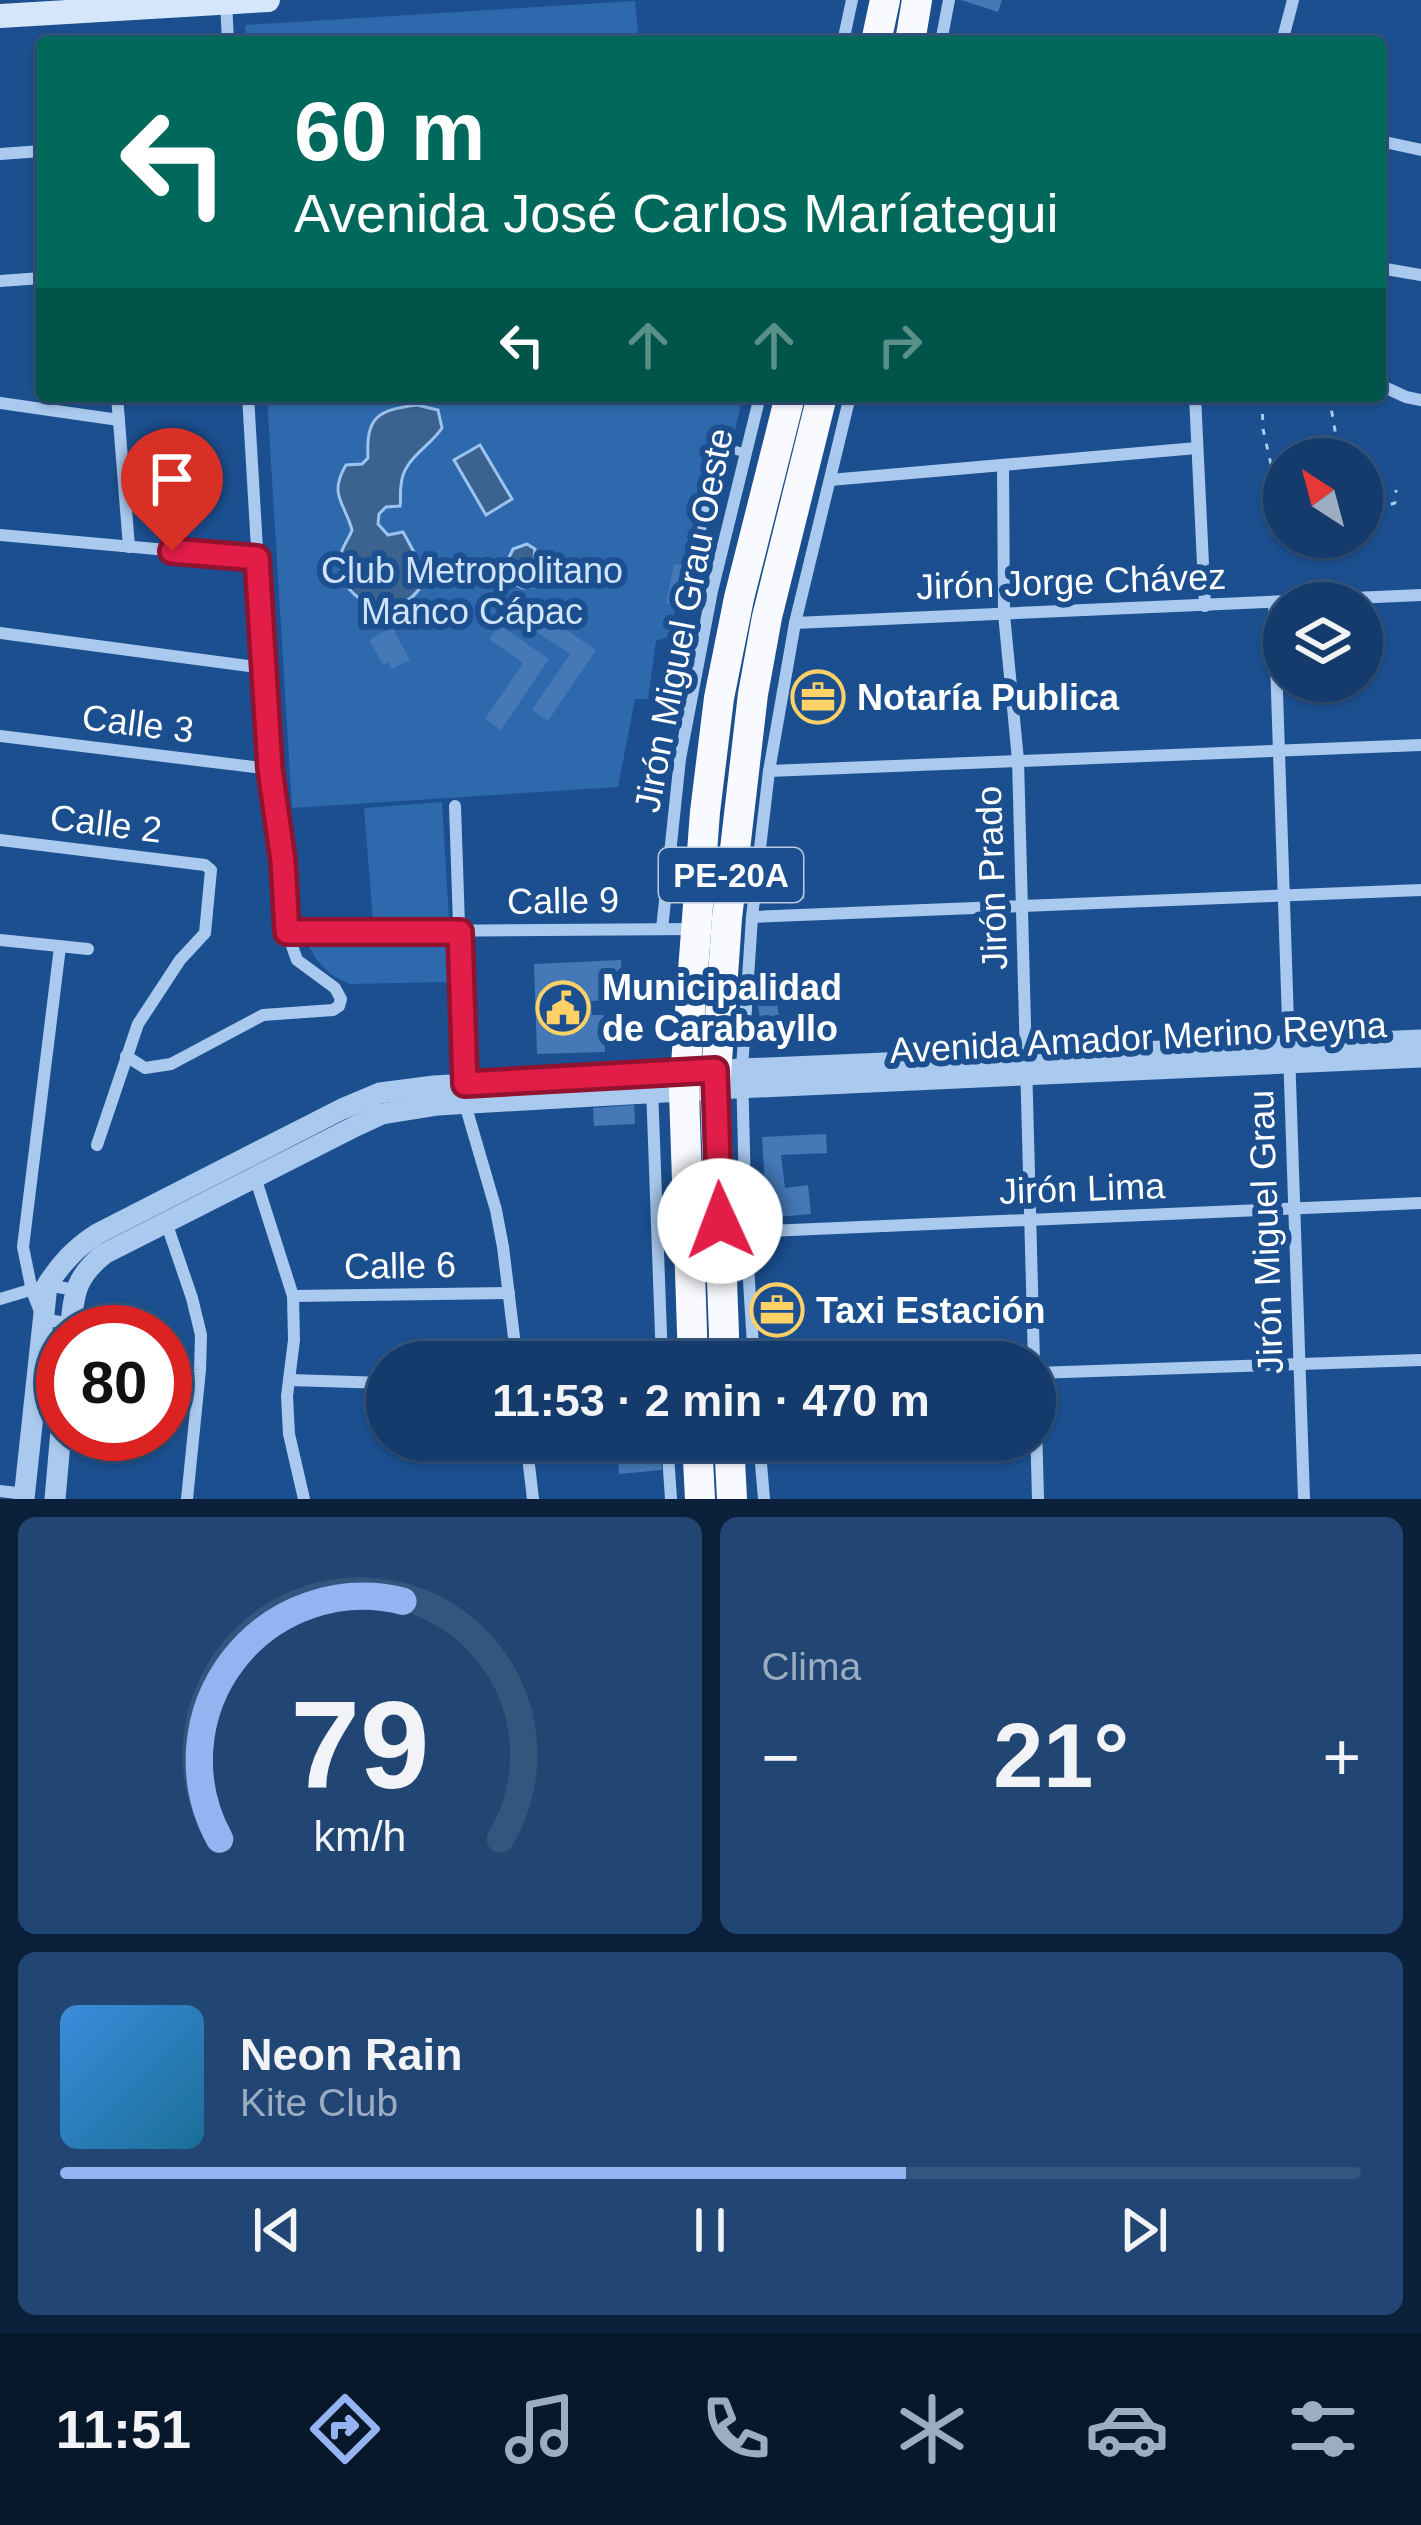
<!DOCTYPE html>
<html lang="es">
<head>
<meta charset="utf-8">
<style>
	:root { --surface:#143b6b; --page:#214673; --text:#f1f3f6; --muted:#9dadc1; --line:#33557e; --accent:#95b2f1 }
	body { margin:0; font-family:Arial,sans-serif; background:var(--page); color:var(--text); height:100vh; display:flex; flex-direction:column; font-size:45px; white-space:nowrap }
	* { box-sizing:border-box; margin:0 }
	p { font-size:39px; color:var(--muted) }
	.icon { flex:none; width:66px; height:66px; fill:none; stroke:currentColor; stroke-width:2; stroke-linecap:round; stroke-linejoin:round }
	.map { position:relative; height:1499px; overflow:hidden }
	.panel { display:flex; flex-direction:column; gap:18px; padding:18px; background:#0b203b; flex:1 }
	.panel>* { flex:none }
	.top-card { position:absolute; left:36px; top:36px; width:1350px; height:366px; border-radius:12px; box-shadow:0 3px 9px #0004,0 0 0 3px var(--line); background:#00695c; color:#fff; overflow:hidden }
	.needle { width:78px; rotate:324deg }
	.controls { position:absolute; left:1263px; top:438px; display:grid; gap:24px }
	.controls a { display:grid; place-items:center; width:120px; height:120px; border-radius:50%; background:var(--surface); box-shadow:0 3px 9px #0004,0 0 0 3px var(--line); font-size:60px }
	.speed { position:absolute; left:36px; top:1305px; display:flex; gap:24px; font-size:60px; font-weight:700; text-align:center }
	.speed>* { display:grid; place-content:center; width:156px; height:156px; border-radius:50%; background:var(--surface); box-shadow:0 3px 9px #0004,0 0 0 3px var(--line); line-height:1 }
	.speed .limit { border:18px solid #d22; background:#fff; color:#111 }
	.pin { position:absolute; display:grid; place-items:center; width:102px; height:102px; color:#fff; margin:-123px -51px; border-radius:50% 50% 50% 0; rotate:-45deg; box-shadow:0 0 12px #0007 }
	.pin .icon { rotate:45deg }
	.me { position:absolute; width:132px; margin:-66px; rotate:358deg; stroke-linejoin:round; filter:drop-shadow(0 0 9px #0008) }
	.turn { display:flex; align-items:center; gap:42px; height:252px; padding:0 60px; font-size:54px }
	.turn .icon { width:156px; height:156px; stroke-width:2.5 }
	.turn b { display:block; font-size:84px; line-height:102px }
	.lanes { display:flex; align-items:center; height:114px; padding:0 60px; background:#0003; justify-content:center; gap:60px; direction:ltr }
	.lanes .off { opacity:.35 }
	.big { font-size:90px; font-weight:700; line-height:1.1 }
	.panel .widget { flex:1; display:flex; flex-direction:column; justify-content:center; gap:18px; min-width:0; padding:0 42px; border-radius:18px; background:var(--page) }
	.panel .dial { align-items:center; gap:0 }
	.dial svg { height:312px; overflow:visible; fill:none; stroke:var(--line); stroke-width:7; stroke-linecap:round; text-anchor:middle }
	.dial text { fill:var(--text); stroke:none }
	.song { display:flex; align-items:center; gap:36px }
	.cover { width:144px; height:144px; border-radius:18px; background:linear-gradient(135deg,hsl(210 70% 55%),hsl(200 70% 35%)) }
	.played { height:12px; border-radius:6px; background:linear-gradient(90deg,var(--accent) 65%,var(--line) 65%) }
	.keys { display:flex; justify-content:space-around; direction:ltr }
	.heat { display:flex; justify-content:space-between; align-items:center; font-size:66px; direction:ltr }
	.panel .tiles { flex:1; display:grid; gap:18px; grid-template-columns:1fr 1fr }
	.widget:last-child { grid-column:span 2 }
	.trip { position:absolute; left:366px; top:1341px; width:690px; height:120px; border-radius:60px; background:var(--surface); box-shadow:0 3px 9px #0004,0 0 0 3px var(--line); font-weight:700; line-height:120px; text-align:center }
	.tabs { display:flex; height:192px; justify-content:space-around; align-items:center; background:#08182b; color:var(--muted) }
	.tabs .icon { width:84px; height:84px }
	.tabs .current { color:var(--accent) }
	.tabs b { font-size:54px; color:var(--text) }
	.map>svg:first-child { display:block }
	.green { fill:#2e69ad }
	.water { fill:#3c6290; stroke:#9cc4f0; stroke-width:3 }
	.building { fill:#4478b7 }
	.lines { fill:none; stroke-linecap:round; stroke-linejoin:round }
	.path { stroke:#a9c9ee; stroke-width:3; stroke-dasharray:6 9; stroke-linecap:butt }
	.service { stroke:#a9c9ee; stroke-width:9 }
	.minor { stroke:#a9c9ee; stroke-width:12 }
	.tertiary { stroke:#a9c9ee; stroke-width:21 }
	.secondary { stroke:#d6e6fa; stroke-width:24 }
	.trunk { stroke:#f8faff; stroke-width:30 }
	.route-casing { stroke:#92132f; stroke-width:30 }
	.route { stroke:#e11d48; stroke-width:21 }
	.labels { text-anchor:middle; stroke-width:12; stroke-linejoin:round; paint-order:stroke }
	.shield { fill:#1b4f8f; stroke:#bbcadd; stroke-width:3 }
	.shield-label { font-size:33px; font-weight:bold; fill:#fff }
	.park-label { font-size:36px; fill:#cfe3fa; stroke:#1b4f8f }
	.street-label { font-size:36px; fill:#fff; stroke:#1b4f8f }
	.poi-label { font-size:36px; font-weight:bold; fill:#fff; stroke:#1b4f8f; text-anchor:start }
</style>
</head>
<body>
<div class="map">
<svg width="1421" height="1499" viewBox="0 0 1421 1499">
	<rect width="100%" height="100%" fill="#1b4f8f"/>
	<!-- green -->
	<g class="green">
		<path d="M635,1L639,42H246L245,25Z"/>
		<path d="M267,396H743L733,438L707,453L670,636L656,641L648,699H635L618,787L292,808Z"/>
		<path d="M442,802L449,919L373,920L364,808Z"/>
		<path d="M306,942L447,943L449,982L349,984L330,974L317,960Z"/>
	</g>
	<!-- water -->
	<g class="water">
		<path d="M417,405L438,410L442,428C429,448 402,459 401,486C400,492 401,499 400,506L386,507L379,514L378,524L388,535L403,532L426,574C410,629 335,607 340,558C341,548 349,539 352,530C345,503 328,495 346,465L362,464L368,458C366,417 377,410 417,405Z"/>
		<path d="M480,445L512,499L486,515L454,460Z"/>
		<path d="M527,544L535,549L534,558L547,569L532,587L523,588L512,583L505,566L513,549Z"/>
	</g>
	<!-- building -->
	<g class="building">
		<path d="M961,0H1002L998,12Z"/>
		<path d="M674,564L686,566L678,605L666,603Z"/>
		<path d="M545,616L596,650L548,721L532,710L570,654L535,631Z"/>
		<path d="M499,625L549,659L501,730L485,719L523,663L489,639Z"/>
		<path d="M392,627L410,660L392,669L388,662L383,665L369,640Z"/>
		<rect x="798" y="690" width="41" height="14"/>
		<path d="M804,880L805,899L774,900L764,893V881Z"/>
		<path d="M621,960L622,1000L591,1001L592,1015H604L605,1052L537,1054L534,964Z"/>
		<path d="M777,1002L779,1018L760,1020L758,1004Z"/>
		<path d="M634,1105L635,1124L594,1126L593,1108Z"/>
		<path d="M826,1134L827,1153L781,1155L785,1188L808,1185L811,1214L767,1218L762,1137Z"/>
		<path d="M813,1338L814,1361L780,1362L776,1357L775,1341Z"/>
		<path d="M616,1440H660L662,1470L619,1474Z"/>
	</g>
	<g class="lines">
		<!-- path -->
		<g class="path">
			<path d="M1232,396L1258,400L1270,396"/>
			<path d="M1329,396L1340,459"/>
			<path d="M1262,399L1263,429L1284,522"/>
			<path d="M1362,513L1395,503L1396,490"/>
			<path d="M1287,537L1288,541"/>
		</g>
		<!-- service -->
		<path class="service" d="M699,543L716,457L730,449L746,453"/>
		<!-- minor -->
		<g class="minor">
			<path d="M226,1L228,42"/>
			<path d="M843,42L852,0"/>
			<path d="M941,42L949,0"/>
			<path d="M1282,42L1293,0"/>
			<path d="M1380,141L1421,150"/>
			<path d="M0,154L42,151"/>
			<path d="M1380,268L1421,275"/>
			<path d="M0,281L42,278"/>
			<path d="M1380,385L1406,397L1421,400"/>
			<path d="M117,396L129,547"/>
			<path d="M1195,396L1205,606"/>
			<path d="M0,403L119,420"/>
			<path d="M1003,465L1004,614L1018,760L1034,1362"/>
			<path d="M830,480L1197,448"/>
			<path d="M0,535L257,558"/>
			<path d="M1274,603L1304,1499"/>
			<path d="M795,623L1421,595"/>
			<path d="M0,633L264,668"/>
			<path d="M0,736L270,769"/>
			<path d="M769,771L1421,745"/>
			<path d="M455,806L465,1104L496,1210L503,1247L517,1362"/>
			<path d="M0,840L205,865L211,870L205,933L180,960L138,1024L97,1145"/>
			<path d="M752,917L1421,890"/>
			<path d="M662,929L680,759L712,591L760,396"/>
			<path d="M287,932L694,929"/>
			<path d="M0,940L88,949"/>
			<path d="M60,947L23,1247L32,1291L43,1319L71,1324"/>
			<path d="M126,1056L145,1068L171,1064L263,1015L333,1010L339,1006L341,999L335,988L297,960L287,932L283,861L270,769L248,396"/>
			<path d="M652,1087L662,1362"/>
			<path d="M255,1177L293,1296L294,1340L287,1396L289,1434L304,1499"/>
			<path d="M166,1222L192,1298L201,1335L200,1370L187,1499"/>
			<path d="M746,1232L1421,1203"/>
			<path d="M293,1296L509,1293"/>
			<path d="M0,1299L47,1285L75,1290"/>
			<path d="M754,1362L746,1232L742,1069L752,917L769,771L795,623L850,396"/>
			<path d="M1035,1373L1421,1360"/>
			<path d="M289,1380L387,1383"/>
			<path d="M1035,1387L1038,1499"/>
			<path d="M526,1440L533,1499"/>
			<path d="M667,1440L671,1499"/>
			<path d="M759,1440L764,1499"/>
			<path d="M0,1491L25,1494"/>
		</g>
		<!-- tertiary -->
		<g class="tertiary">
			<path d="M70,1332C74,1295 74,1278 104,1254L356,1126L382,1114L438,1105L715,1089L1421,1057"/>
			<path d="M24,1499L47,1285C61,1264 75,1248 97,1234L342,1109L380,1093L434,1086L742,1069L1421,1040"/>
			<path d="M55,1499L63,1408"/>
		</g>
		<!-- secondary -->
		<path class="secondary" d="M0,16L268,0"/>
		<!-- trunk -->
		<g class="trunk">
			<path d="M876,42L885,0"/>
			<path d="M910,42L917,0"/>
			<path d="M693,1362L684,1091L705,812L719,698L739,598L790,396"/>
			<path d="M725,1362L715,1089L727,918L753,694L767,617L822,396"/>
			<path d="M697,1440L700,1499"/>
			<path d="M729,1440L732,1499"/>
		</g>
	</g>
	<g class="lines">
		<!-- route casing -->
		<g class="route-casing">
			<path id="route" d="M172,551L257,558L270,769L283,861L287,932H460L465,1084L715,1070L720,1221"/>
		</g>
		<!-- route -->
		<use href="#route" class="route"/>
	</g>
	<!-- icons -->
	<defs>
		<g id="office-ring" transform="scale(2.7)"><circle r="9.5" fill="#1b4f8f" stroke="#ffd166" stroke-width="1.5"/><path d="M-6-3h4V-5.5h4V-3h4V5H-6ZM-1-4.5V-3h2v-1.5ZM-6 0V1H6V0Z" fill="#ffd166"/></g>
		<g id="civic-ring" transform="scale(2.7)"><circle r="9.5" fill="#1b4f8f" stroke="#ffd166" stroke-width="1.5"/><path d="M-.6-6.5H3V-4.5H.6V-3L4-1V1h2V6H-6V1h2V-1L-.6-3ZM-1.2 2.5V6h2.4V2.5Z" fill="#ffd166"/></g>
	</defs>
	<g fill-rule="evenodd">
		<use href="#office-ring" x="818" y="697"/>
		<use href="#civic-ring" x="563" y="1008"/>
		<use href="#office-ring" x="777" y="1310"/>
	</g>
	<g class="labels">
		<!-- shield labels -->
		<rect class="shield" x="659" y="848" width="144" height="54" rx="9"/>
		<g class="shield-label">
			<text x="731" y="887">PE-20A</text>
		</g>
		<!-- park labels -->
		<g class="park-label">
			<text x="472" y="583">Club Metropolitano<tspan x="472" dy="41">Manco Cápac</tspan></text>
		</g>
		<!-- street labels -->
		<g class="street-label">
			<text transform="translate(1071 581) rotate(-2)" y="13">Jirón Jorge Chávez</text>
			<text transform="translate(683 620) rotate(-79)" y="13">Jirón Miguel Grau Oeste</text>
			<text transform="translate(138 723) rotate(7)" y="13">Calle 3</text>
			<text transform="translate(106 823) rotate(7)" y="13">Calle 2</text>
			<text transform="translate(991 878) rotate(-92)" y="13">Jirón Prado</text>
			<text transform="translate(563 900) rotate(-1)" y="13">Calle 9</text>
			<text transform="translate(1138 1037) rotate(-3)" y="13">Avenida Amador Merino Reyna</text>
			<text transform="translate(1082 1188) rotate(-2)" y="13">Jirón Lima</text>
			<text transform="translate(1265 1232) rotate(-92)" y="13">Jirón Miguel Grau</text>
			<text transform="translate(400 1265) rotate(-1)" y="13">Calle 6</text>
		</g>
		<!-- poi labels -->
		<g class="poi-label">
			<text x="857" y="710">Notaría Publica</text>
			<text x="602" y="1000">Municipalidad<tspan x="602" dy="41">de Carabayllo</tspan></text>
			<text x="816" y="1323">Taxi Estación</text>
		</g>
	</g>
</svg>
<div class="controls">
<a><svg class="needle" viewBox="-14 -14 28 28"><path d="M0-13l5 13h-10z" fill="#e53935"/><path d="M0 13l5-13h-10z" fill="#9dadc1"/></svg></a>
<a><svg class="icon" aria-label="layers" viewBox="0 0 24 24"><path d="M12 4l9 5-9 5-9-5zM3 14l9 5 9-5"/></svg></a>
</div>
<div class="speed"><div class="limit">80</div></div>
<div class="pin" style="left:172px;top:551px;background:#d93025"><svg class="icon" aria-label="arrive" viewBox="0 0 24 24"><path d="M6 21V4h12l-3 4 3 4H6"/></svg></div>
<svg class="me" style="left:720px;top:1221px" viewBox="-20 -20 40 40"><circle r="19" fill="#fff"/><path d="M0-13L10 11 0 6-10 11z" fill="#e11d48"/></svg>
<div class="trip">11:53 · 2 min · 470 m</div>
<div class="top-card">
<div class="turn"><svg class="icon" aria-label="left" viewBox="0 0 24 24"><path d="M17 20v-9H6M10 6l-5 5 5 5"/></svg><div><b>60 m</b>Avenida José Carlos Maríategui</div></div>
<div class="lanes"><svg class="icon" aria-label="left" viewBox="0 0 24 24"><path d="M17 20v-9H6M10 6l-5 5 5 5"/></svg><svg class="icon off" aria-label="ahead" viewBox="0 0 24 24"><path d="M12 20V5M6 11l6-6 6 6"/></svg><svg class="icon off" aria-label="ahead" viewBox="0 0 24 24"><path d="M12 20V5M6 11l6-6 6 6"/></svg><svg class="icon off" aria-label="right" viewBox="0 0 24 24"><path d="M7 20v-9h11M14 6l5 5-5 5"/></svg></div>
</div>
</div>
<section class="panel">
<div class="tiles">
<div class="widget dial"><svg viewBox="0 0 100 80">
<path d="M14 69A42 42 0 1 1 86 69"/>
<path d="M14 69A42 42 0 0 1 61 8" stroke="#95b2f1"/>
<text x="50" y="56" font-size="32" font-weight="700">79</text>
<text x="50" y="72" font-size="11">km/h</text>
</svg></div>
<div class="widget"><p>Clima</p>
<div class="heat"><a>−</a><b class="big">21°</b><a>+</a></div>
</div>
<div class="widget">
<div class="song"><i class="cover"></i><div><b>Neon Rain</b><p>Kite Club</p></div></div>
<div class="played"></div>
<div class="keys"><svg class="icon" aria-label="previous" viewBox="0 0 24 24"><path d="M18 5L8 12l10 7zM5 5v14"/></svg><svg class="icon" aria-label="pause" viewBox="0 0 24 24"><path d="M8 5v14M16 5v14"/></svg><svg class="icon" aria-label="next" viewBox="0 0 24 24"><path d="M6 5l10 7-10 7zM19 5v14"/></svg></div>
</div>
</div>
</section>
<nav class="tabs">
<b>11:51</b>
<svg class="icon current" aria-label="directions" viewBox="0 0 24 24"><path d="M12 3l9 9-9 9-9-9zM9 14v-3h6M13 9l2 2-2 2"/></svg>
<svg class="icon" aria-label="music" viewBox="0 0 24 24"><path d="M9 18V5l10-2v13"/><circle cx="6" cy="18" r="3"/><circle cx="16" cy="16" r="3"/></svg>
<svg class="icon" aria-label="phone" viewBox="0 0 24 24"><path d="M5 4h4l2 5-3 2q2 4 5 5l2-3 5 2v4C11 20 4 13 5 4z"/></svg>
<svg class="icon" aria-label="climate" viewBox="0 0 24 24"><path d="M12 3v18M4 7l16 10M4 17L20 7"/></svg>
<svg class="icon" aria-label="car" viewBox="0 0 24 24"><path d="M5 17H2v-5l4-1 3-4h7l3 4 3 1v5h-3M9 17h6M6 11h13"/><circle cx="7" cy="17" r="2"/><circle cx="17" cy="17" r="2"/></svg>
<svg class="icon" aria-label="filters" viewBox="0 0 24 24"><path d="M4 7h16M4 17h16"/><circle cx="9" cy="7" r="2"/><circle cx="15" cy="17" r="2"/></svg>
</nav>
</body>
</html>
